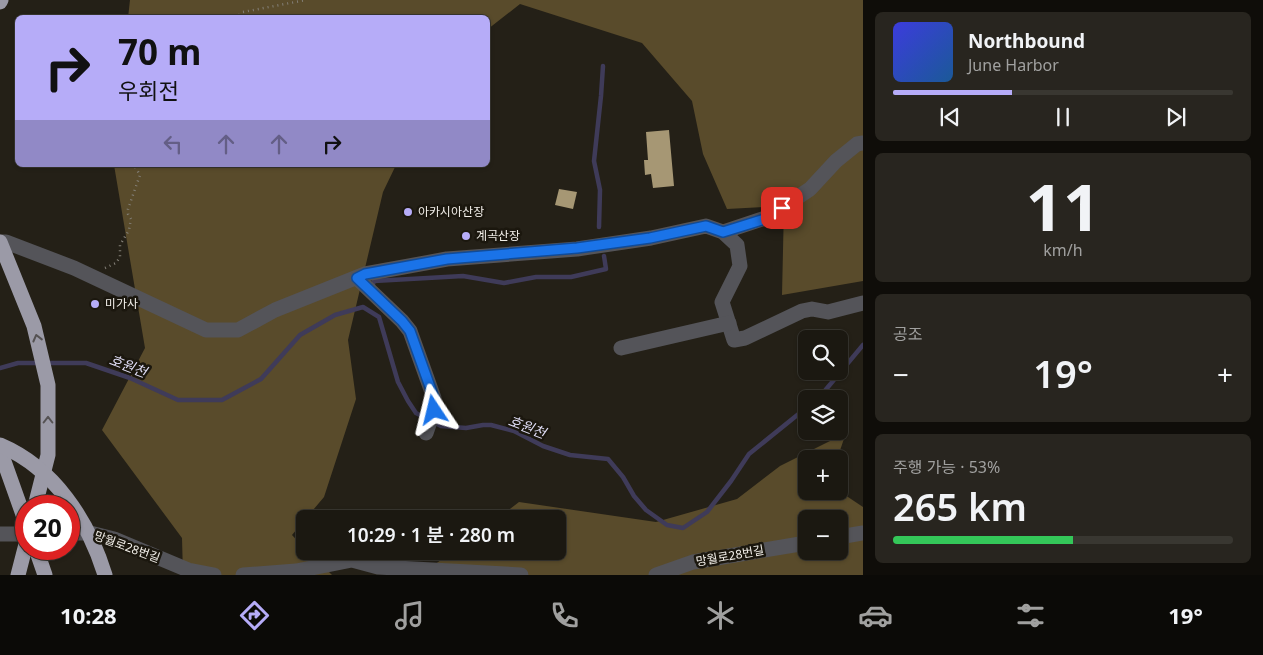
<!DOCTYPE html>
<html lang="ko">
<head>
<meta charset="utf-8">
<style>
	:root { --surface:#1b1811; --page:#28251f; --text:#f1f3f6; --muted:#a0a09f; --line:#393731; --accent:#b6acf8 }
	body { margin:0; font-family:"Noto Sans","Noto Sans KR",sans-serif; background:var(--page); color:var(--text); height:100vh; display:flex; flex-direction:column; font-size:19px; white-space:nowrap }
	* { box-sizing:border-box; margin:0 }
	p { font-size:16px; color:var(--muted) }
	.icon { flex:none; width:28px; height:28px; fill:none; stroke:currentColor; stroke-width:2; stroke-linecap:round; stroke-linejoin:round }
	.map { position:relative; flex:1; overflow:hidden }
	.panel { display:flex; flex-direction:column; gap:12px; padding:12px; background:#0f0d09; width:400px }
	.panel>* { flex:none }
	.guide { position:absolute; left:15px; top:15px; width:475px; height:152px; border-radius:8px; box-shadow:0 1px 4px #0004,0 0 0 1px var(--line); background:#b6acf8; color:#111; overflow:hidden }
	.fabs { position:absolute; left:798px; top:330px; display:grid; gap:10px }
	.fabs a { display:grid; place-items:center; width:50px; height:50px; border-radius:8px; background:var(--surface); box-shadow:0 1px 4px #0004,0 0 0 1px var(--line); font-size:25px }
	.speed { position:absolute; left:15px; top:495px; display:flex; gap:10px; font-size:25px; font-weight:700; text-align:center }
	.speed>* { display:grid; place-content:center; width:65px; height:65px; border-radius:50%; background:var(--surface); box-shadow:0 1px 4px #0004,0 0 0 1px var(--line); line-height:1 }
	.speed .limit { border:8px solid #d22; background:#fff; color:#111 }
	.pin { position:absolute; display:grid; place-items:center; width:42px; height:42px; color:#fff; margin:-21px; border-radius:10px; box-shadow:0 2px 8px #0006 }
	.me { position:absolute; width:55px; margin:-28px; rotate:350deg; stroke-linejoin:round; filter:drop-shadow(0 0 4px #0008) }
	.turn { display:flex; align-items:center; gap:18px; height:105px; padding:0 20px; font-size:22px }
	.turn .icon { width:65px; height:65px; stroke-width:2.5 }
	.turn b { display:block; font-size:35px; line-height:42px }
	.lanes { display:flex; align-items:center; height:48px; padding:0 20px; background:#0003; justify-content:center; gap:25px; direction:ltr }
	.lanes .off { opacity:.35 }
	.big { font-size:38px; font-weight:600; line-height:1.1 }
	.panel .tile { flex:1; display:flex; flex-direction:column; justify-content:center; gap:8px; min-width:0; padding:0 18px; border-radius:8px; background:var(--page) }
	.panel .dial { align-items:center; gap:0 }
	.dial b { font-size:65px; line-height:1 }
	.song { display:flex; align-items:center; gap:15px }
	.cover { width:60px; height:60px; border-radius:8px; background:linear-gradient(135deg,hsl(240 70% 55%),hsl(210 70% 35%)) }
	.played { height:5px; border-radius:2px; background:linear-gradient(90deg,var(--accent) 35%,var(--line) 35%) }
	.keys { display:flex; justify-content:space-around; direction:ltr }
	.heat { display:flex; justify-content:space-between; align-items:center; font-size:28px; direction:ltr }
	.charge { height:8px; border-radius:4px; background:linear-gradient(90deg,#34c759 53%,var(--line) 0) }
	.trip { position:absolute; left:296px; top:510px; width:270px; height:50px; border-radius:8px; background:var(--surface); box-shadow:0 1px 4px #0004,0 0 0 1px var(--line); font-weight:600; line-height:50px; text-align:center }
	.dock { display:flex; height:80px; justify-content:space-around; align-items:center; background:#0b0a07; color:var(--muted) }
	.dock .icon { width:35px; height:35px }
	.dock .active { color:var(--accent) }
	.dock b { font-size:22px; color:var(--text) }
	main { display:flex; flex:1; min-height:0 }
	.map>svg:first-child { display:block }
	.forest { fill:#594b2b; fill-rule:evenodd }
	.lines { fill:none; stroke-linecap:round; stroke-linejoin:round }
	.stream { stroke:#3f3b59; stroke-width:4.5 }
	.building { fill:#a69774 }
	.path { stroke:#837f77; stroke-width:2.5; stroke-dasharray:1 4; stroke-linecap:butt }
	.minor { stroke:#545459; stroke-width:15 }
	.highway { stroke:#9b9aa7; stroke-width:15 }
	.highway-bridge { stroke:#9b9aa7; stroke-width:15 }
	.oneway { stroke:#555253 }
	.route-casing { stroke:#114b97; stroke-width:12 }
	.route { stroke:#1a73e8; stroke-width:9 }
	.poi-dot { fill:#b6acf8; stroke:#1b170e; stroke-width:2 }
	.labels { text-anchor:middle; stroke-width:5; stroke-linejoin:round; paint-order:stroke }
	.poi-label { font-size:12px; fill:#f2efe9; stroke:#1b170e; text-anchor:start }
	.street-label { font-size:12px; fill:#f2efe9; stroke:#1b170e }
	.water-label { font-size:14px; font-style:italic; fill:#dfddf5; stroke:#1b170e }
</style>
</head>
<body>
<main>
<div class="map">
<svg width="863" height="575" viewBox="0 0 863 575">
	<rect width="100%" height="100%" fill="#242017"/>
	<!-- forest -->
	<g class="forest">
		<path d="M130,0H863V281L782,295L784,206L727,209L703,154L692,101L642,43L520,4L488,29V18H128Z"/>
		<path d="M114,165H396L383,192L348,340L356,399L324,497L292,535L305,549V551H308L332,575H183L182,538L102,430L145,348Z"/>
		<path d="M846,433L837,459H806V491H839L863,507V575H418L426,571L453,551H558V519H497L519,502L656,522L737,499L780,466ZM806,519H839V551H806Z"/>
	</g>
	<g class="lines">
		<!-- stream -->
		<g class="stream">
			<path d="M599,227L600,190L594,161L601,96L603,66"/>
			<path d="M372,287L374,281L463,276L504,283L536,277H571L606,269L604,256"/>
			<path d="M47,363H86L130,378L178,400H222L261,379L300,335L335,315L363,307L379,317L398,382L408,401L416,413L441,426L466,428L483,425H491L514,431L543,446L570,455L608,459L623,477L634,496L646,510L667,525L683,528L707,512L731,481L749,454L806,408"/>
			<path d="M0,368L18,363H39"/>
			<path d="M818,399L863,345"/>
		</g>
	</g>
	<!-- building -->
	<g class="building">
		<path d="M669,130L674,186L653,188L651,174L645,175L644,160H648L646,132Z"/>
		<path d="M559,189L577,192L573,209L555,205Z"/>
	</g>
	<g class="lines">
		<!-- path -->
		<g class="path">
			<path d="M235,18L243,12L306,0"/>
			<path d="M105,268L116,263L120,257V245L129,230L131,219L128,214V209L140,175L134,165"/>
		</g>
		<!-- minor -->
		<g class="minor">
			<path d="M723,232L768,217L810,189L836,161L857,144L863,143"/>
			<path d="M0,242H6L74,268L206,330H238L275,310L365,274L447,259L577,249L651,238L706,226L723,232L737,245L740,266L722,302L734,340L745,338L802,311L812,309L828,312L863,303"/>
			<path d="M357,278L402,321L410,331L434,398V410L426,433"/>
			<path d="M621,348L729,323"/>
			<path d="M69,533H90L114,539L188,570L214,575"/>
			<path d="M0,534H26"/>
			<path d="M839,537L863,533"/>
			<path d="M243,575L296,571L352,560L378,567L521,575"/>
			<path d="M656,575L693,562L806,543"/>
		</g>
		<!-- highway -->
		<g class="highway">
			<path d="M0,2L1,0"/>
			<path d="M0,242L34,326L48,385V455L35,506"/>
			<path d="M0,450L26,523"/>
			<path d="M36,549L45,575"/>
			<path d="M18,575L26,544"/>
		</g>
		<!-- highway-bridge -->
		<path class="highway-bridge" d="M0,445C54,468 88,520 105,575"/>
	</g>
	<!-- one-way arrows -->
	<defs><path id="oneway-chevron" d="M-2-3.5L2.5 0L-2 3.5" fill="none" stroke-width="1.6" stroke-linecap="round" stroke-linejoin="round" transform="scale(1.25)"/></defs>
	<g class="oneway">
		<use href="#oneway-chevron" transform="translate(37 338) rotate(-104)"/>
		<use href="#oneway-chevron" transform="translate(48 420) rotate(-90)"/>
	</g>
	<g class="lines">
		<!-- route casing -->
		<g class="route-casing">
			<path id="route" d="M434,410V398L410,331L402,321L357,278L365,274L447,259L577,248L650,238L706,226L723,232L768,218L782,208"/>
		</g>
		<!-- route -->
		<use href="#route" class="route"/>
	</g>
	<!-- markers -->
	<g class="poi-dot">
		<circle cx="408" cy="212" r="5"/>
		<circle cx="466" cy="236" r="5"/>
		<circle cx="95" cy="304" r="5"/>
	</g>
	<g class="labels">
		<!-- poi labels -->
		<g class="poi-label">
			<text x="418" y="216">아카시아산장</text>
			<text x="476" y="240">계곡산장</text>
			<text x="105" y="308">미가사</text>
		</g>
		<!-- street labels -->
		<g class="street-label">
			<text transform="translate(127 547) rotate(20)" y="4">망월로28번길</text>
			<text transform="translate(730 556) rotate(-10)" y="4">망월로28번길</text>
		</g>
		<!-- water labels -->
		<g class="water-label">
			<text transform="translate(128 366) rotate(21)" y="5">호원천</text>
			<text transform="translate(527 427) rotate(21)" y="5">호원천</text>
		</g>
	</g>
</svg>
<div class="fabs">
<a><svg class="icon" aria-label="search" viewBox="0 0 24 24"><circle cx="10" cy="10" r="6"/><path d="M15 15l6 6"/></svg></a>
<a><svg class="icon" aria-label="layers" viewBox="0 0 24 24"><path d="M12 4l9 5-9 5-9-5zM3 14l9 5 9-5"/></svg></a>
<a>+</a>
<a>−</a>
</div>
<div class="speed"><div class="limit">20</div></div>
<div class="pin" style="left:782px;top:208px;background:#d93025"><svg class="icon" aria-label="arrive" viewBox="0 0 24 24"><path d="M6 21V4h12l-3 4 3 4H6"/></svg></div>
<svg class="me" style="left:434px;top:410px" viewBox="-20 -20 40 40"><path d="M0-17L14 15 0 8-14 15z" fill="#1a73e8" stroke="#fff" stroke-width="4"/></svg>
<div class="trip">10:29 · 1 분 · 280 m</div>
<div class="guide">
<div class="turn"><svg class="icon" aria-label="right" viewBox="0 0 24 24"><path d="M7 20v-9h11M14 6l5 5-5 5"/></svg><div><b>70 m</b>우회전</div></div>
<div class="lanes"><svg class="icon off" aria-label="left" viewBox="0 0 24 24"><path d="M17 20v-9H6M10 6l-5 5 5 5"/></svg><svg class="icon off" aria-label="ahead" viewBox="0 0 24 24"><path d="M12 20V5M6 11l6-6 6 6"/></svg><svg class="icon off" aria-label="ahead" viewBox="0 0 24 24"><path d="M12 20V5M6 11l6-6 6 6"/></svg><svg class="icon" aria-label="right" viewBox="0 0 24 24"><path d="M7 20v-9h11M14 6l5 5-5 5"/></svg></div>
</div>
</div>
<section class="panel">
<div class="tile">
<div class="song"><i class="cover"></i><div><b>Northbound</b><p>June Harbor</p></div></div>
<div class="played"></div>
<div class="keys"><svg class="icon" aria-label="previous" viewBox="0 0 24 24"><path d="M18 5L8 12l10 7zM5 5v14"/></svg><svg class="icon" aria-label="pause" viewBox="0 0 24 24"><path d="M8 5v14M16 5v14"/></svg><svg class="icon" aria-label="next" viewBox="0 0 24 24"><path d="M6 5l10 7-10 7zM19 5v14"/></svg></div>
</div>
<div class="tile dial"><b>11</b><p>km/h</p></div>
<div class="tile"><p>공조</p>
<div class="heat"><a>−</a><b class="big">19°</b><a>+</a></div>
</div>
<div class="tile"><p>주행 가능 · 53%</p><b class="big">265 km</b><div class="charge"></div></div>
</section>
</main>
<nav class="dock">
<b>10:28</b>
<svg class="icon active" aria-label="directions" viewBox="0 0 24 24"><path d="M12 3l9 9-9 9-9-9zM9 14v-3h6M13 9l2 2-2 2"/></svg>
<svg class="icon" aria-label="music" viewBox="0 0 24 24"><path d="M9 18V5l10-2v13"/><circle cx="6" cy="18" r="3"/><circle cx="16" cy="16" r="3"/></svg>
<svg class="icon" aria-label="phone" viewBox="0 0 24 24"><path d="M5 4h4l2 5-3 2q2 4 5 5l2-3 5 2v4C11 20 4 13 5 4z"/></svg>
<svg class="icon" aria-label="climate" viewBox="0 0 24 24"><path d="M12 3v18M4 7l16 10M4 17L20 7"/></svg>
<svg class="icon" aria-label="car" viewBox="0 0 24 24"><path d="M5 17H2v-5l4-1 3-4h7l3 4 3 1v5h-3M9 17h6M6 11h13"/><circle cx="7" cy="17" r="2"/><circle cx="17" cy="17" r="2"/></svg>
<svg class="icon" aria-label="filters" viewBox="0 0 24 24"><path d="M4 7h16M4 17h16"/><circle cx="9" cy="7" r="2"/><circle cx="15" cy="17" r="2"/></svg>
<b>19°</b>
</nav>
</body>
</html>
